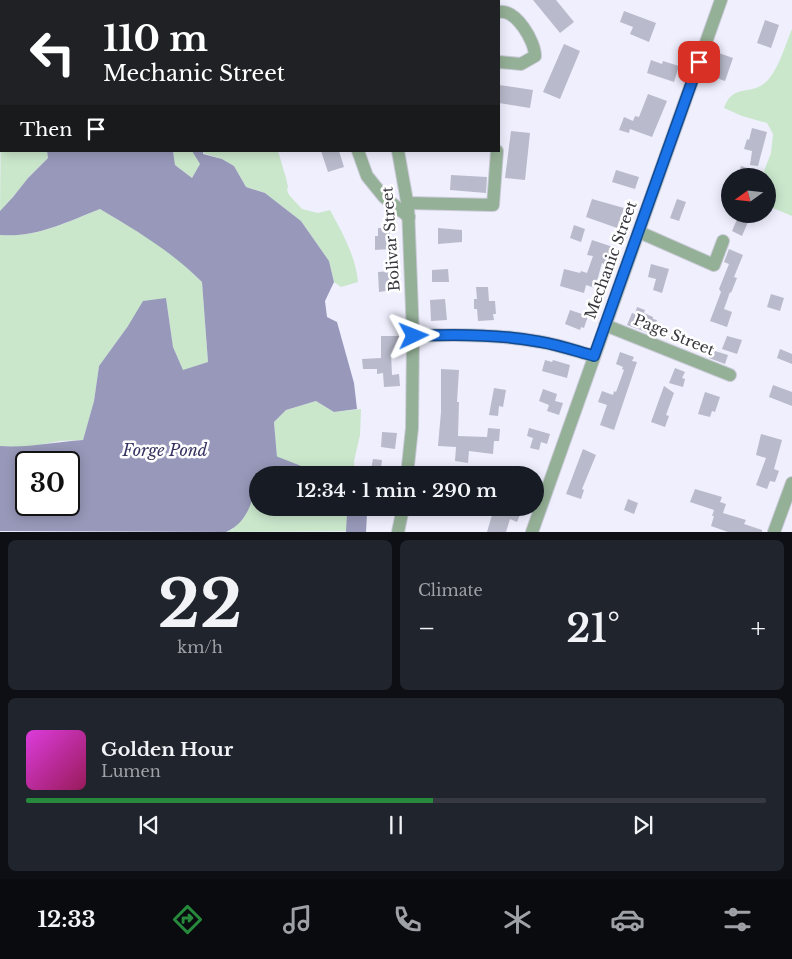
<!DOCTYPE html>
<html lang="en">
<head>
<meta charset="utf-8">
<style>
	:root { --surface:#171b24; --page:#20242c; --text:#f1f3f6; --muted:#9ea1a6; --line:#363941; --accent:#26893c }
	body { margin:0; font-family:"Libre Baskerville",serif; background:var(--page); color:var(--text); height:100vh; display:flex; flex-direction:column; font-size:19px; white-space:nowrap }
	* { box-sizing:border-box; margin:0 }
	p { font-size:16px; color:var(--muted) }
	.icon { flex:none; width:28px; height:28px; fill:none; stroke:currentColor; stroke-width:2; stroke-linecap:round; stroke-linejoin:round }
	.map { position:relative; height:532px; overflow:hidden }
	.sheet { display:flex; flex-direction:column; gap:8px; padding:8px; background:#0d0f14; flex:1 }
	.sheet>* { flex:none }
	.banner { position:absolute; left:0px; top:0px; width:500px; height:152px; box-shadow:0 2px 12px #0003; background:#202124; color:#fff; overflow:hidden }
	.needle { width:32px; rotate:255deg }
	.buttons { position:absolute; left:721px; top:168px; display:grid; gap:10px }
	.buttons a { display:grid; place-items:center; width:55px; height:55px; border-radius:50%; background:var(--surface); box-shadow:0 2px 12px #0003; font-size:25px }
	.speed { position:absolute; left:15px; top:451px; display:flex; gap:10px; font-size:25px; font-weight:700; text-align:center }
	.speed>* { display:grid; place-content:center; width:65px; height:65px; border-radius:50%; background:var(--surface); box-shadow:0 2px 12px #0003; line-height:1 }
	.speed .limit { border:2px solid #111; border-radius:8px; background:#fff; color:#111 }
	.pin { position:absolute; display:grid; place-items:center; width:42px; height:42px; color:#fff; margin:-21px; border-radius:10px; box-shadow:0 2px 8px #0006 }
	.me { position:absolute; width:55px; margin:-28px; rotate:88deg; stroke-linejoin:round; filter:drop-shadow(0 0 4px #0008) }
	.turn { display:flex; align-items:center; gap:18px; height:105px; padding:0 20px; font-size:22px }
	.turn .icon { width:65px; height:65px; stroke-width:2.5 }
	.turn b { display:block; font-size:35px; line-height:42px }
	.then { display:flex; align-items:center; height:48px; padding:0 20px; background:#0003; gap:10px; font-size:19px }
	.big { font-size:38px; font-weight:600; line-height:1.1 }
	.sheet .card { flex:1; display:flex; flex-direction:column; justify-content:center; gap:8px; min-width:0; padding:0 18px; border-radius:8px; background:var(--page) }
	.sheet .dial { align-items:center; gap:0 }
	.dial b { font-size:65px; line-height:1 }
	.song { display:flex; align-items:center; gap:15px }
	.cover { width:60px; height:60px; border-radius:8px; background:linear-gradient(135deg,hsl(300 70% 55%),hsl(330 70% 35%)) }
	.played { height:5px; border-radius:2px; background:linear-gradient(90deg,var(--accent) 55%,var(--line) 55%) }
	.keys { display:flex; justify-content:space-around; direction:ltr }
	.heat { display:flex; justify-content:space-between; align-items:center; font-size:28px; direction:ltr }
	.sheet .tiles { flex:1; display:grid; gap:8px; grid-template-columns:1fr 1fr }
	.card:last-child { grid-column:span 2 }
	.trip { position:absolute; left:249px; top:466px; width:295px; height:50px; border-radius:25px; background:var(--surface); box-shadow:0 2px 12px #0003; font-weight:600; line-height:50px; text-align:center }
	.menu { display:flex; height:80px; justify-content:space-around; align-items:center; background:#090b0e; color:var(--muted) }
	.menu .icon { width:35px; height:35px }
	.menu .active { color:var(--accent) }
	.menu b { font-size:22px; color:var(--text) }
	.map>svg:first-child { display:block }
	.green { fill:#cae7cc }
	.water { fill:#9899ba; fill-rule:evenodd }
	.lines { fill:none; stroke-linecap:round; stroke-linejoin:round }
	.river { stroke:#9899ba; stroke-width:20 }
	.building { fill:#b9bacb }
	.minor-casing { stroke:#cacad8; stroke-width:14 }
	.minor { stroke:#94b096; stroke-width:12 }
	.route-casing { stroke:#114b97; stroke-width:12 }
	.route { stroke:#1a73e8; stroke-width:9 }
	.labels { text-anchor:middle; stroke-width:5; stroke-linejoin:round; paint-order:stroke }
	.street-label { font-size:15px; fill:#38383f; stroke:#fff }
	.water-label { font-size:16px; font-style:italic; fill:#363361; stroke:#fff }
</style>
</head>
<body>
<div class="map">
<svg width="792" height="532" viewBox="0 0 792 532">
	<rect width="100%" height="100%" fill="#efeffe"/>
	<!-- green -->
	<g class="green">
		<path d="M792,29V216L768,206V176H762L771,153L773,134L767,123L742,116L724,108C732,85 748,94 762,85C777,76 785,45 792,29Z"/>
		<path d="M1,114V151H47L48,158L28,178L13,197L0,211Z"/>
		<path d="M173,151H192L201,164L192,178L175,165Z"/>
		<path d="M203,151H278L286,178L288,187L287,190L289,195L302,209L318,213L330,210C342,232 356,257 358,282L341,287L334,282L329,261L301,221L265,193L246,187L234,166L222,159L203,153Z"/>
		<path d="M100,209L152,240L180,261L202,282L208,362L183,371L173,347L166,298L128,326L99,366L94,401L83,440L60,441L21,448L0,446V235C35,238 68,222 100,209Z"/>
		<path d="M316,401L334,412L361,409L360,435L354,461L355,475H258L259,471L277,457L274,422L286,410Z"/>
		<path d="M257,479L258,508H359L362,522L360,531L226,532L233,529L255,494Z"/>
	</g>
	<!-- water -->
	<path class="water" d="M47,151H173L175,165L192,178L200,164L192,151H203V154L222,159L234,166L246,187L265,193L301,221L329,261L334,282L325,301L327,317L337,322L354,383L357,409L334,412L316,401L286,410L274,422L277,457L259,471C255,493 250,522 226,532L0,531V446C28,448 55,442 83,440L94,401L99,366L128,326L143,301L166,298L173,347L183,370L208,362L202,282C171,251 137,231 100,209C67,222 35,238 0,235V211L13,197L28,178L48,158ZM26,462H69V505H26Z"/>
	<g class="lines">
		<!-- river -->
		<g class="river">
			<path d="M243,454L297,475"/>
			<path d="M355,508L357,514L356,532"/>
		</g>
	</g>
	<!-- building -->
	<g class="building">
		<path d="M533,0H556L574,22L560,33Z"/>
		<path d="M624,11L656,23L649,42L630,34L633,27L620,22Z"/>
		<path d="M765,20L779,25L771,48L757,43Z"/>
		<path d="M564,44L580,51L560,99L543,92Z"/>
		<path d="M716,52L733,58L725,81L708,75Z"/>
		<path d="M651,60L662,64L663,61L679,66L674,82L647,73Z"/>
		<path d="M499,85L533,90L530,108L499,103Z"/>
		<path d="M648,94L667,101L652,137L630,129L629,133L619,130L624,117L633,121L635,116L639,117Z"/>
		<path d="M752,128L767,132L758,166L750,165L752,151L744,149L747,139L749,140Z"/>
		<path d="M511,131L530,133L525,180L505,178Z"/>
		<path d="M321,151H339L344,167L328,172Z"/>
		<path d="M741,166L767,174V176H738Z"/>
		<path d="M616,170L639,177L635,189L612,182Z"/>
		<path d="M451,175L487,177L486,193L450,190Z"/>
		<path d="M592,199L624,208L617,228L586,217Z"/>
		<path d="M677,199L686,202L679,221L670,218Z"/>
		<path d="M738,217L748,222L742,236L732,231Z"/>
		<path d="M574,225L585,229L581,242L570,238Z"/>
		<path d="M378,228H390L391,249L375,250V236H378Z"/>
		<path d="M438,228L462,230V242L438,244Z"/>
		<path d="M592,240L613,247L606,265L602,263L595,288L586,285L584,293L560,286L564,269L580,273L581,271L587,273L593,256L587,255Z"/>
		<path d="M729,249L743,255L734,277L737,278L731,293L730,292L724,309L732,312L727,327L710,321L721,292L719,289L729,264L724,262Z"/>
		<path d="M651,264L669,269L662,293L653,290L656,279L648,277Z"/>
		<path d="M448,269L449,282H432V270Z"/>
		<path d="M391,271L393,290L379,292L378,272Z"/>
		<path d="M476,287H488L489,301H495L496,314H493L494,320L478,321L477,309H474V299H477Z"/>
		<path d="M771,294L784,298L780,311L767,307Z"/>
		<path d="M445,299L447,320L431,321L430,300Z"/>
		<path d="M637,307L645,310L644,313L653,317V319L657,320L651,334L627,325L632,313L635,314Z"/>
		<path d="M570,310L588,316L584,328L581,327L580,330L565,324Z"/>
		<path d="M381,336H402V350H394V354H391L392,375L399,374L400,386L384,387L383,373L377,374V369H363L362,359L381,358Z"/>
		<path d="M727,336L742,340L737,354L722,349Z"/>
		<path d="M780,349L792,354V364L777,358Z"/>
		<path d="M715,351L728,355L725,364L709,358L710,353L714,354Z"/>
		<path d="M620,352L634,357L632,361L637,362L614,430L600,425L607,405L598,402L602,391L613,395L614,391L616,392L624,370L622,369L623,367L616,364Z"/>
		<path d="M545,360L552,362L553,360L570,365L567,378L542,371Z"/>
		<path d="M675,368L685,372L682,378L685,379L683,387L669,383Z"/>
		<path d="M441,369L459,370L457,402H459L458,436L487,437L488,428L500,429L499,441H494L493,454L469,451L468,463L455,461L456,447L438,446L441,412Z"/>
		<path d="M773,385L792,392V406L769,397Z"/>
		<path d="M664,386L674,393L666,415L669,416L665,427L651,422Z"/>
		<path d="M494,388L506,390L503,407L499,406L498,416L489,415Z"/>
		<path d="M543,389L557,394L555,401L563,403L559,415L547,411L549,405L539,401Z"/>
		<path d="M705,392L720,397L715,412L712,411L710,417L698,414Z"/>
		<path d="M529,428L550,434L547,444L541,442L539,450L530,448L533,438L527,436Z"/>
		<path d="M382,432L397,433L395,449L381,447Z"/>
		<path d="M761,434L782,440L774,469L779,471L775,482L770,481L767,489L756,485L766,458L756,455Z"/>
		<path d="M583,449L596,455L582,489L584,490L581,499L566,494Z"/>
		<path d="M373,459L382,460L380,475H370Z"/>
		<path d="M695,489L722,497L720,502L726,504L723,513L746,520L744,524L762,530V532H728L711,526L714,516H712L714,510L690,502Z"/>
		<path d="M628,499L638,503L634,514L624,510Z"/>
		<path d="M494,508H520L522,510L517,522L510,519L506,532H487Z"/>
	</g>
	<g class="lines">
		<!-- minor casing -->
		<g class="minor-casing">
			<g id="minor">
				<path d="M358,0V1"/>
				<path d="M58,1L59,0"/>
				<path d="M316,1L317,0"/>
				<path d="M499,12C516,9 535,41 535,56L521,64L499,62"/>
				<path d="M358,151L367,176L384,197L409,217"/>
				<path d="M398,151L408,207L413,336L412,428L407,475"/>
				<path d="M408,203L493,205L497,151"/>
				<path d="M639,232L714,265L723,241"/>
				<path d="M605,325L730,375"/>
				<path d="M413,336C456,334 499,334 541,342C559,345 576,351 594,356"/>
				<path d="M398,532L403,508"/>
				<path d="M532,532L721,0"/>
				<path d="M774,532L792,483"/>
			</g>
		</g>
		<!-- minor -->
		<use href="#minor" class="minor"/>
	</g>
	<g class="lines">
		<!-- route casing -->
		<g class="route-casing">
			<path id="route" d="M414,336C456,334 499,334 541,342C559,345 576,351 594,356L699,62"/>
		</g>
		<!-- route -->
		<use href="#route" class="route"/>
	</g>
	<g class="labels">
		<!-- street labels -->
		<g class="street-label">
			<text transform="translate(391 239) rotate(-94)" y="5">Bolivar Street</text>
			<text transform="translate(611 260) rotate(-70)" y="5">Mechanic Street</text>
			<text transform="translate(674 335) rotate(22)" y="5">Page Street</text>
		</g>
		<!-- water labels -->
		<g class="water-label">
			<text x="165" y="456">Forge Pond</text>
		</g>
	</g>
</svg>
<div class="buttons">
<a><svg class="needle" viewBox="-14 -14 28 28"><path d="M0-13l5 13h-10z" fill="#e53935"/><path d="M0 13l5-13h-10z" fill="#9ea1a6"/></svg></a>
</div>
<div class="speed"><div class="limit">30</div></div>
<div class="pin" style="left:699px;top:62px;background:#d93025"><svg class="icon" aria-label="arrive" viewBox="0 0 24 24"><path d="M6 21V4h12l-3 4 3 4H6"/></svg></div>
<svg class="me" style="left:414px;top:336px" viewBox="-20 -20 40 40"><path d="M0-17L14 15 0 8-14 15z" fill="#1a73e8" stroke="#fff" stroke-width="4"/></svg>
<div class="trip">12:34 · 1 min · 290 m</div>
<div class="banner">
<div class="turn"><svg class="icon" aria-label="left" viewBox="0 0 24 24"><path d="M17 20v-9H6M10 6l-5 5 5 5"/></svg><div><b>110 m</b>Mechanic Street</div></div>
<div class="then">Then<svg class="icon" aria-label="arrive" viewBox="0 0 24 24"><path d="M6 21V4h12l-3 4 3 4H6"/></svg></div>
</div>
</div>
<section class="sheet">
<div class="tiles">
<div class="card dial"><b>22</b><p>km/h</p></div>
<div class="card"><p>Climate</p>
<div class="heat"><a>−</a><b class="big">21°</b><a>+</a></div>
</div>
<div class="card">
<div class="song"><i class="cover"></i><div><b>Golden Hour</b><p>Lumen</p></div></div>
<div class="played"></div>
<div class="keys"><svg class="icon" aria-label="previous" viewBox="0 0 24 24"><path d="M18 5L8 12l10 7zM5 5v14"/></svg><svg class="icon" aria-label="pause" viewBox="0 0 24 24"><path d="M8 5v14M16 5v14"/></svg><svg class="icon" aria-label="next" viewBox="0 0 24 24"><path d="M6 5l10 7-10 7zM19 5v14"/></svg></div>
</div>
</div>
</section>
<nav class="menu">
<b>12:33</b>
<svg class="icon active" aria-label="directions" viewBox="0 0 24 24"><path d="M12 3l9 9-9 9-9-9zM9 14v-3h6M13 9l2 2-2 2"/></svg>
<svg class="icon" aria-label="music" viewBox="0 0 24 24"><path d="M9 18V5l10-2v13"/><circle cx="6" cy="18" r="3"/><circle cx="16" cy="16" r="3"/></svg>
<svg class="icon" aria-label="phone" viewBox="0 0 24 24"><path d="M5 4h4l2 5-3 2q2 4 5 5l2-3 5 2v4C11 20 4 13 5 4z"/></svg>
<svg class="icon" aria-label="climate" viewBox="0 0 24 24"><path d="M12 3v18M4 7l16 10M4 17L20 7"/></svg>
<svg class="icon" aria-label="car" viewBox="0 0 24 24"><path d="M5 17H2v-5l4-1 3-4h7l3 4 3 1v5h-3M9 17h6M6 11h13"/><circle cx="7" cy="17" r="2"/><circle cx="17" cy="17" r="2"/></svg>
<svg class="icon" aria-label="filters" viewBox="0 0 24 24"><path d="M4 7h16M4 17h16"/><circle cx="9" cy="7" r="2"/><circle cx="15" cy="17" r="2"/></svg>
</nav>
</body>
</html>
